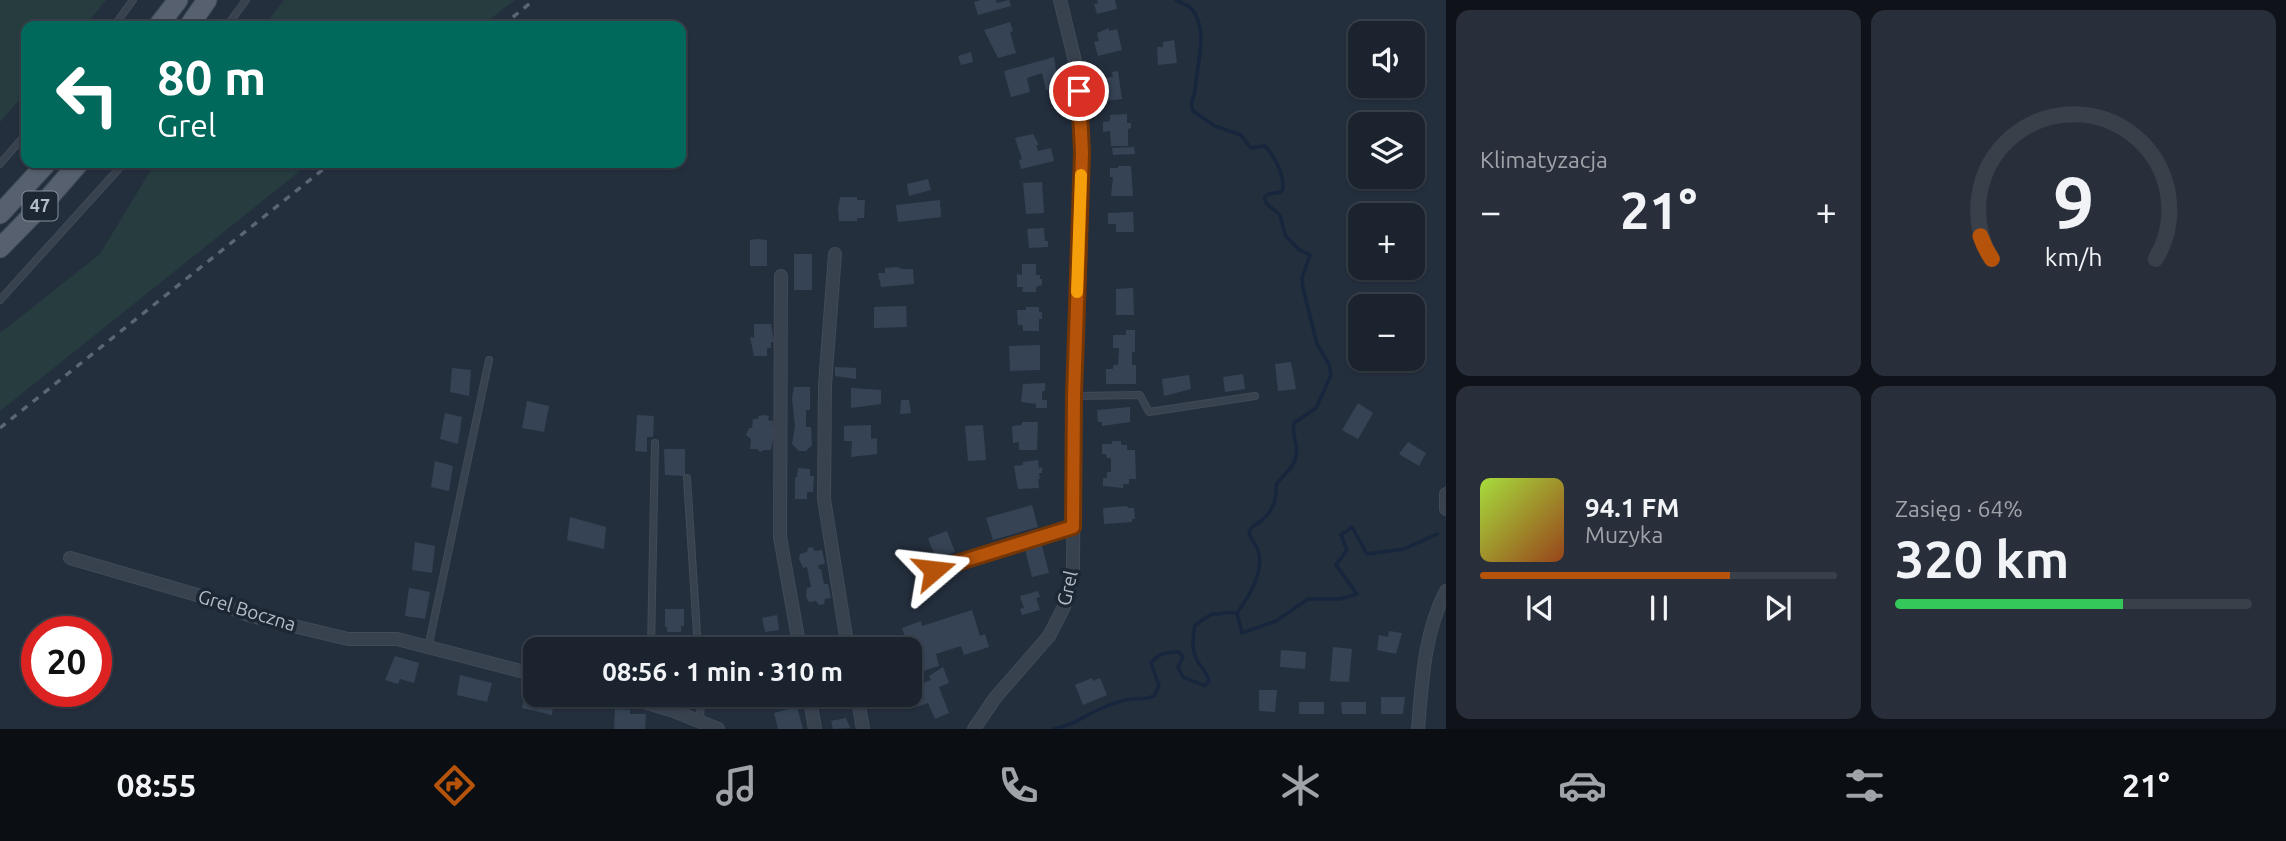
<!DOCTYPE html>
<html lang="pl">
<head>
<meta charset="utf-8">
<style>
	:root { --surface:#1b232e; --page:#282f3a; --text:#f1f3f6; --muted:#a0a4aa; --line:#39404a; --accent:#b45309 }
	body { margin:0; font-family:Ubuntu,sans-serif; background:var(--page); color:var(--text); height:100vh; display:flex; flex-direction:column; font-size:26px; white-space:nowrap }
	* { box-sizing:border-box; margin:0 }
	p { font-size:23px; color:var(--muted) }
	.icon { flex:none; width:38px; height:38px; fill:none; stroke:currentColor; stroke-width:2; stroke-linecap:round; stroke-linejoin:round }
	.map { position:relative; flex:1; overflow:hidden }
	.details { display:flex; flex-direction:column; gap:10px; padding:10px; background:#0f1319; width:840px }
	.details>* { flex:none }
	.hud { position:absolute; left:21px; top:21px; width:665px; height:147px; border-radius:14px; box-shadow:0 2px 5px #0004,0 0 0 2px var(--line); background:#00695c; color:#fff; overflow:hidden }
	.fabs { position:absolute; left:1348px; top:21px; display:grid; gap:14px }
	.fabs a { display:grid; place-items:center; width:77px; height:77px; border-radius:14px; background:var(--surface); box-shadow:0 2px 5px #0004,0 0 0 2px var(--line); font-size:35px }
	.speed { position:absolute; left:21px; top:616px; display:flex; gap:14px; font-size:35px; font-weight:700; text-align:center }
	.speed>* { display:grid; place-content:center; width:91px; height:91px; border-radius:50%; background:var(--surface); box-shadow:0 2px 5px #0004,0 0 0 2px var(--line); line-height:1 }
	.speed .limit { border:10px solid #d22; background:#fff; color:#111 }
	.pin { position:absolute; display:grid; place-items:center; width:60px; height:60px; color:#fff; margin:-30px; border:4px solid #fff; border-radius:50%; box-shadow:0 2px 7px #0007 }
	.me { position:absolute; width:77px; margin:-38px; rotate:73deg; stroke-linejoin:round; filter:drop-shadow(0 0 5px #0008) }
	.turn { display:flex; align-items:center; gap:24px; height:147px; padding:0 21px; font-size:32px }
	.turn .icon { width:91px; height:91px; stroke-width:2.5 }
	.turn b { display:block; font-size:49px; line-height:60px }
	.big { font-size:52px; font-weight:700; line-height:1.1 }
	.details .widget { flex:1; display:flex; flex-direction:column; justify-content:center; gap:10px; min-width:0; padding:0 24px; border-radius:14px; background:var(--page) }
	.details .dial { align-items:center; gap:0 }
	.dial svg { height:182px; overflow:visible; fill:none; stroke:var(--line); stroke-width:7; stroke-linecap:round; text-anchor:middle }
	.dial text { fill:var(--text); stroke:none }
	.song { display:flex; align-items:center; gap:21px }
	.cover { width:84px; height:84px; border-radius:10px; background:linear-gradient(135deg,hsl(80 70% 55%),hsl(20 70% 35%)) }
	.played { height:7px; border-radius:4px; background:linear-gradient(90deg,var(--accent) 70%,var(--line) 70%) }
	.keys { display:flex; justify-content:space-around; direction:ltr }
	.heat { display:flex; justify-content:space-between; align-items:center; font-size:38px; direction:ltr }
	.charge { height:10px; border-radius:5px; background:linear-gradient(90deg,#34c759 64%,var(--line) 0) }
	.details .tiles { flex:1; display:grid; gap:10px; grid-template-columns:repeat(2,1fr) }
	.trip { position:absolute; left:523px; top:637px; width:399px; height:70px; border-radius:14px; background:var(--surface); box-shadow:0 2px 5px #0004,0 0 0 2px var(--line); font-weight:700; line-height:70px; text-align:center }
	.menu { display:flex; height:112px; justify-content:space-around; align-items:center; background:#0b0e12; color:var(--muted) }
	.menu .icon { width:49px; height:49px }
	.menu .active { color:var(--accent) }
	.menu b { font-size:32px; color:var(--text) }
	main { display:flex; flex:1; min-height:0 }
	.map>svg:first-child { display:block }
	.green { fill:#263c3f }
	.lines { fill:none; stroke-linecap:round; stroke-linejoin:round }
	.stream { stroke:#17263c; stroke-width:3.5 }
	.building { fill:#364354 }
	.lane-casing { stroke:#414a57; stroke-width:8 }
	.street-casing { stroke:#414a57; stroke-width:14 }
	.primary-casing { stroke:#414a57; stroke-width:21 }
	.lane { stroke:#38414e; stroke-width:6 }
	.street { stroke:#38414e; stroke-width:12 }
	.primary { stroke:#56606e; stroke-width:19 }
	.rail { stroke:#5a6575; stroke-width:3.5; stroke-dasharray:7 7; stroke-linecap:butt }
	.route-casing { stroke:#753606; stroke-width:18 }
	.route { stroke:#b45309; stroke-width:12 }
	.slow { stroke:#f59e0b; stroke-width:12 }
	.labels { text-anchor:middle; stroke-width:7; stroke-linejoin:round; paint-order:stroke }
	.shield { fill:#1d2633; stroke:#878f9c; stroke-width:2 }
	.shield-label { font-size:18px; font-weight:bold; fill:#b4bcc9 }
	.street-label { font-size:19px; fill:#b4bcc9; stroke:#1d2633 }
</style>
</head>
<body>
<main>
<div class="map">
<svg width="1446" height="729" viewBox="0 0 1446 729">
	<rect width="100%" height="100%" fill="#242f3e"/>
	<!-- green -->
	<g class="green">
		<path d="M0,0H106L85,26H26V92L0,122Z"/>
		<path d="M284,0H515L481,26H264Z"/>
		<path d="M155,163H310L0,411V333L100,254Z"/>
	</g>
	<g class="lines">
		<!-- stream -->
		<g class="stream">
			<path d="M1176,0C1181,4 1187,4 1191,8C1210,30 1196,66 1195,90C1194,99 1189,102 1193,111L1215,126L1241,135L1251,148L1265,146C1275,157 1284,174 1283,189L1281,192L1268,194L1264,198L1267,204L1280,215L1285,235L1298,249L1310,255L1302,278L1303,288L1317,344L1329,364L1331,375L1316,408L1294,423C1291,435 1299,446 1296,457C1293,470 1282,475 1276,485C1277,500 1273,512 1261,521C1254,526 1252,525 1249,533C1251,540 1258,546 1259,554C1263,574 1248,598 1237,613"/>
			<path d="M1237,613L1242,633L1276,621L1308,599H1340L1357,594L1336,565L1347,550L1341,535L1352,527L1367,554L1404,549L1437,534"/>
			<path d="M1053,729C1076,724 1080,718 1100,709C1109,705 1122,700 1132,699C1140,698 1145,700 1154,696L1159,686L1151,663C1159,653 1167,652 1179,652L1183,657L1178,667L1183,677L1205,686L1209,680C1206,671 1201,668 1197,660C1191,649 1193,636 1195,625L1212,614C1221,615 1227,611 1237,613"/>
		</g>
	</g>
	<!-- building -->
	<g class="building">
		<path d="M981,0H996L997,3L1009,0L1011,6L978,15L974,2Z"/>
		<path d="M1097,0H1115L1117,9L1097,14L1094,4L1098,3Z"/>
		<path d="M1010,22L1013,31L1010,32L1016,53L998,58L984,30Z"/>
		<path d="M1109,28V31L1117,29L1122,50L1098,56L1094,42L1099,41L1097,33Z"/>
		<path d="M1174,40L1177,63L1158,65L1157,47H1163V42Z"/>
		<path d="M971,52L973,62L961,65L958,56Z"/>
		<path d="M1054,57L1059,90H1046L1042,73L1027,78L1030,92L1011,97L1004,71Z"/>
		<path d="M1118,71L1122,99L1095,102L1094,93L1102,92L1100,78L1113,77L1112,72Z"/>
		<path d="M1127,114V123H1131V128L1128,129V146H1111L1110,131L1103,132V122L1110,121V115Z"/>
		<path d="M1033,134L1039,145H1036L1038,151L1051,148L1054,161L1021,169L1019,160L1022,159L1015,138Z"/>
		<path d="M1134,147L1135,154L1113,155L1112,148Z"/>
		<path d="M1118,166H1131L1133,196H1111L1113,177H1110V168H1118Z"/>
		<path d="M928,179L931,190L909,196L907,184Z"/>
		<path d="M1042,182L1044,213L1026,214L1023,183Z"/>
		<path d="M840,197H857V200H865L864,218H857V221H839L838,208Z"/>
		<path d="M940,200L941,217L898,222L896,205Z"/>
		<path d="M1133,212L1134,232H1116V224H1108V213Z"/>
		<path d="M1044,228L1045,241H1048V247L1029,248L1027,229Z"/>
		<path d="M757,239L767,240V266H750V240Z"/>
		<rect x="794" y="254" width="18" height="36"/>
		<path d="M1022,264H1036V275H1040V279H1042V285L1036,287V292H1022L1023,287H1017V274L1022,275Z"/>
		<path d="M897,267L902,269H913L914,284L881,287L878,273H885V268Z"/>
		<path d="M1133,288L1134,315H1116V289Z"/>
		<path d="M906,306L907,327L874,328V307Z"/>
		<path d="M1026,307H1039V312H1042V319H1039V331H1023V325H1018L1017,310H1026Z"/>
		<path d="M754,324H771L774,342H771V348H767V356H754L750,337L754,338Z"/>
		<path d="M1126,330H1135V352H1132V365H1136V384H1106V369H1113V365H1118L1119,348H1113V335H1126Z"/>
		<path d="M1040,345V370L1010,371L1009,346Z"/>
		<path d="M1291,362L1296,389L1278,391L1275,364Z"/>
		<path d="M835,367L856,368V379L835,376Z"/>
		<path d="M452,368L471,370L469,396L450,392Z"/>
		<path d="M1243,374L1245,389L1225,392L1223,377Z"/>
		<path d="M1189,375L1191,389L1164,396L1162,379Z"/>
		<path d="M1045,383V391H1042V400H1047V408H1036V404L1021,402L1023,384Z"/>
		<path d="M794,387H810V410H806V427H811L812,445L806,451H799L792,444L795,427L792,398Z"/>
		<path d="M851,388L881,390V404L851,408Z"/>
		<path d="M901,400H909L911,413L900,414Z"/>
		<path d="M527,401L549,406L544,432L522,428Z"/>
		<path d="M1358,403L1373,413L1358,439L1342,430Z"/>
		<path d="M1130,407V422L1102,426V422H1098L1097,410Z"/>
		<path d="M445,413L462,417L458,444L440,439Z"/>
		<path d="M637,415L654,416L653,437H647V452L635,451Z"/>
		<path d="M763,415L769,416L768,420L773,421V429H775L771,450H764L760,452L757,449H750L751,439L746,435L749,428H752L753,419H758L759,416Z"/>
		<path d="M1022,422H1038L1037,450H1019V442L1013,443L1012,426L1022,425Z"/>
		<path d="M871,425V439L877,438V454L851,457L852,441H844V426Z"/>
		<path d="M983,425L986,460L968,461L965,426Z"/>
		<path d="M1112,441H1121V445H1127V450H1135L1136,479H1129V484H1123V488L1103,486V478H1107V472H1111V458H1107L1106,454H1102V444H1112Z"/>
		<path d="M1408,442L1426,453L1419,466L1399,454Z"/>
		<path d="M664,449H685V476L665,475Z"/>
		<path d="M1038,460L1039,468L1042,467V473H1039L1040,479H1038L1039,488L1018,489L1014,466L1023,465V462Z"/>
		<path d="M435,461L453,466L449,491L431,487Z"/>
		<path d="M798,468L810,469V476H814L813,492H807V499H795V477H797Z"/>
		<path d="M1032,505L1038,527L993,540L986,518Z"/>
		<path d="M1127,506L1128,508H1134L1135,519H1132V522L1104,524L1103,508Z"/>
		<path d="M570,517L606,527L604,549L567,540Z"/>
		<path d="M947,531L955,552L936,559L928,538Z"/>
		<path d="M415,542L435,546L432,573L412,570Z"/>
		<path d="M1041,542L1049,573L1032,577L1024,546Z"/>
		<path d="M812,547L815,551L822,550L825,564L818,565L819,569H821L824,584H828L831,598L825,599L824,604L819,605L816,601L809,602L806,597L807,588L811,587L807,567L803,568L799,559L800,554L807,552L808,548Z"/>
		<path d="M409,588L430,592L425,619L405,616Z"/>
		<path d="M1038,591L1040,597L1036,598L1040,610L1022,615L1020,609L1024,608L1020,596Z"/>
		<path d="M665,609H684V626H681V632H667V627H665Z"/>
		<path d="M972,610L980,636L985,634L989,647L964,655L961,646L936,654L939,666L910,675V660L912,659L902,628L921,621L922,626Z"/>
		<path d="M777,615L779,630L765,632L762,618Z"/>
		<path d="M1389,631L1402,633L1396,654L1377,650L1379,635L1388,637Z"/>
		<path d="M624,638L638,641L636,649H620Z"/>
		<path d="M1333,647L1352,649L1349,682L1330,681Z"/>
		<path d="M1281,650L1306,652L1305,669L1280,667Z"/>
		<path d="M395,656L419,663L414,683L400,679L398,684L385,680Z"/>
		<path d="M943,667L949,683L939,687L949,713L935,719L928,703L917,707L912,692L910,693V688L931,680L929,676Z"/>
		<path d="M460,675L492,683L487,702L457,695Z"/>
		<path d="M1092,678L1093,681L1100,678L1107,695L1083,705L1075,685Z"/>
		<path d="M528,684L536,685V695L554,698L552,715L522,708Z"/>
		<path d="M1259,690H1277L1275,712L1259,711Z"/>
		<path d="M1381,697H1405L1403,714H1381Z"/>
		<rect x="1299" y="702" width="25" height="12"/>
		<path d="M1341,702H1366V714H1342Z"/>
		<path d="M797,707L803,729H778L774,713Z"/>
		<path d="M615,709L630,710V714H646L645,729H614Z"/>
		<path d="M846,718L850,728L833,729L831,721Z"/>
	</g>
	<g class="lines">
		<!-- lane casing -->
		<g class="lane-casing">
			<g id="lane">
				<path d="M114,26L133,0"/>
				<path d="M227,26L246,0"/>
				<path d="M0,164L26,134"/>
				<path d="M0,300L124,163"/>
				<path d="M1074,396L1140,395L1149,412L1255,396"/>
				<path d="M687,478L698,649"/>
				<path d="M934,570L1074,527"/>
				<path d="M428,648L489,360"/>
				<path d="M651,649L655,443"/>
				<path d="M700,721L701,695"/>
			</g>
		</g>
		<!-- street casing -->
		<g class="street-casing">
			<g id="street">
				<path d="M835,254L825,385L824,499L848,649"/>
				<path d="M781,276L780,537L800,649"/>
				<path d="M1446,494V509"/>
				<path d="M70,558L204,597L248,615L348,639H397L536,675"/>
				<path d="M621,695L674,711L718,729"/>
				<path d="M809,695L815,729"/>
				<path d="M857,695L863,729"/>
				<path d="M974,729L995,698L1049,636L1064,607L1073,573L1074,396L1082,123L1075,61L1060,0"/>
				<path d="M1418,729C1422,682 1424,633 1446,591"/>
			</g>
		</g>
		<!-- primary casing -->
		<g class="primary-casing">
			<g id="primary">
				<path d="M158,26L178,0"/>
				<path d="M189,26L207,0"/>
				<path d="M0,214L47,163"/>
				<path d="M0,248L46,201L79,163"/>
			</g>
		</g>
		<!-- lane -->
		<use href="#lane" class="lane"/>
		<!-- street -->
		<use href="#street" class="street"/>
		<!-- primary -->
		<use href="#primary" class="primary"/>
		<!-- rail -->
		<g class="rail">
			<path d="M502,26L534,0"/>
			<path d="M0,428L331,163"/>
		</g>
	</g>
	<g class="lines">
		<!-- route casing -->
		<g class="route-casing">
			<path id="route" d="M934,570L1073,527L1074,396L1082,153L1079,91"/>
		</g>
		<!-- route -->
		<use href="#route" class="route"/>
		<!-- slow -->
		<path class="slow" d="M1077,292L1081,175"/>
	</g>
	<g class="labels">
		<!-- shield labels -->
		<rect class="shield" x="22.5" y="191.5" width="35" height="29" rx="5"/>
		<g class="shield-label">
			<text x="40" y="212">47</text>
		</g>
		<!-- street labels -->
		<g class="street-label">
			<text transform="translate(1067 588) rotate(-77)" y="7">Grel</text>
			<text transform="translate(247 610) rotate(17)" y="7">Grel Boczna</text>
		</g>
	</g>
</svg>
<div class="fabs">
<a><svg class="icon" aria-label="sound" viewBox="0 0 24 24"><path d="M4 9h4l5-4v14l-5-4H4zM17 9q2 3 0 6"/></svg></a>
<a><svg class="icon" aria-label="layers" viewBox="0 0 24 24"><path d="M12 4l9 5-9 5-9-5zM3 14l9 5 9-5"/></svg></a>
<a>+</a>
<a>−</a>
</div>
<div class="speed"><div class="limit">20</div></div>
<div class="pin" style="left:1079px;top:91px;background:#d93025"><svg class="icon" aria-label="arrive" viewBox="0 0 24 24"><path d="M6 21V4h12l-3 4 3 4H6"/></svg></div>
<svg class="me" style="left:934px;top:570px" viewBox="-20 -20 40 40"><path d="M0-17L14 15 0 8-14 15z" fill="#b45309" stroke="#fff" stroke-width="4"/></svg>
<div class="trip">08:56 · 1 min · 310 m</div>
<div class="hud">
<div class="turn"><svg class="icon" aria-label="left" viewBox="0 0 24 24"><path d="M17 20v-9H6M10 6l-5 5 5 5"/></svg><div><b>80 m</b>Grel</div></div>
</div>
</div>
<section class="details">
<div class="tiles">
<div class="widget"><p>Klimatyzacja</p>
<div class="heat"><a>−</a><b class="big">21°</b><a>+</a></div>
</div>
<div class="widget dial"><svg viewBox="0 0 100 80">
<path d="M14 69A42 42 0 1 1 86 69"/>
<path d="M14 69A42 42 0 0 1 9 59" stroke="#b45309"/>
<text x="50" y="56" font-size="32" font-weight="700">9</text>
<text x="50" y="72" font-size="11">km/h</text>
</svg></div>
<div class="widget">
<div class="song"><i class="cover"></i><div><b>94.1 FM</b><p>Muzyka</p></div></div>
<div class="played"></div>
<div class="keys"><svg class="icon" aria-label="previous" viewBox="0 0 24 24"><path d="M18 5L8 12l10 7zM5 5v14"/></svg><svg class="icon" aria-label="pause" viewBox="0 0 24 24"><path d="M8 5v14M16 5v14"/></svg><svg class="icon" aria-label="next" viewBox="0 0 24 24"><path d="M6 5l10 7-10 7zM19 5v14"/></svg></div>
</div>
<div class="widget"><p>Zasięg · 64%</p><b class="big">320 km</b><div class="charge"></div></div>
</div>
</section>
</main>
<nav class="menu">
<b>08:55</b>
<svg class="icon active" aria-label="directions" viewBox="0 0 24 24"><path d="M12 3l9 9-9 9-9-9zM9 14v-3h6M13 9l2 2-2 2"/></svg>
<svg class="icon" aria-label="music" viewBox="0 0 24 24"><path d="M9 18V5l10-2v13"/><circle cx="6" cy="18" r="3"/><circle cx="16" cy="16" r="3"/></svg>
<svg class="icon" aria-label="phone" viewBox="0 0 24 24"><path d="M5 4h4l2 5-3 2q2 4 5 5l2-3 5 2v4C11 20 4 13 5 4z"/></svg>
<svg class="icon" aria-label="climate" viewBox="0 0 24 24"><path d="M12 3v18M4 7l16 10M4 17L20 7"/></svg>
<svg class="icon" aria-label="car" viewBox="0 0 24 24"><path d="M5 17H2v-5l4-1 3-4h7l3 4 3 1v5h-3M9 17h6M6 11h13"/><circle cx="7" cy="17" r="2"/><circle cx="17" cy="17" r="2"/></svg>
<svg class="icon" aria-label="filters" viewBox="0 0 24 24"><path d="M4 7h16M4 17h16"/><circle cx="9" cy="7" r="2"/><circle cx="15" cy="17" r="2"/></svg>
<b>21°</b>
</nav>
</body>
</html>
